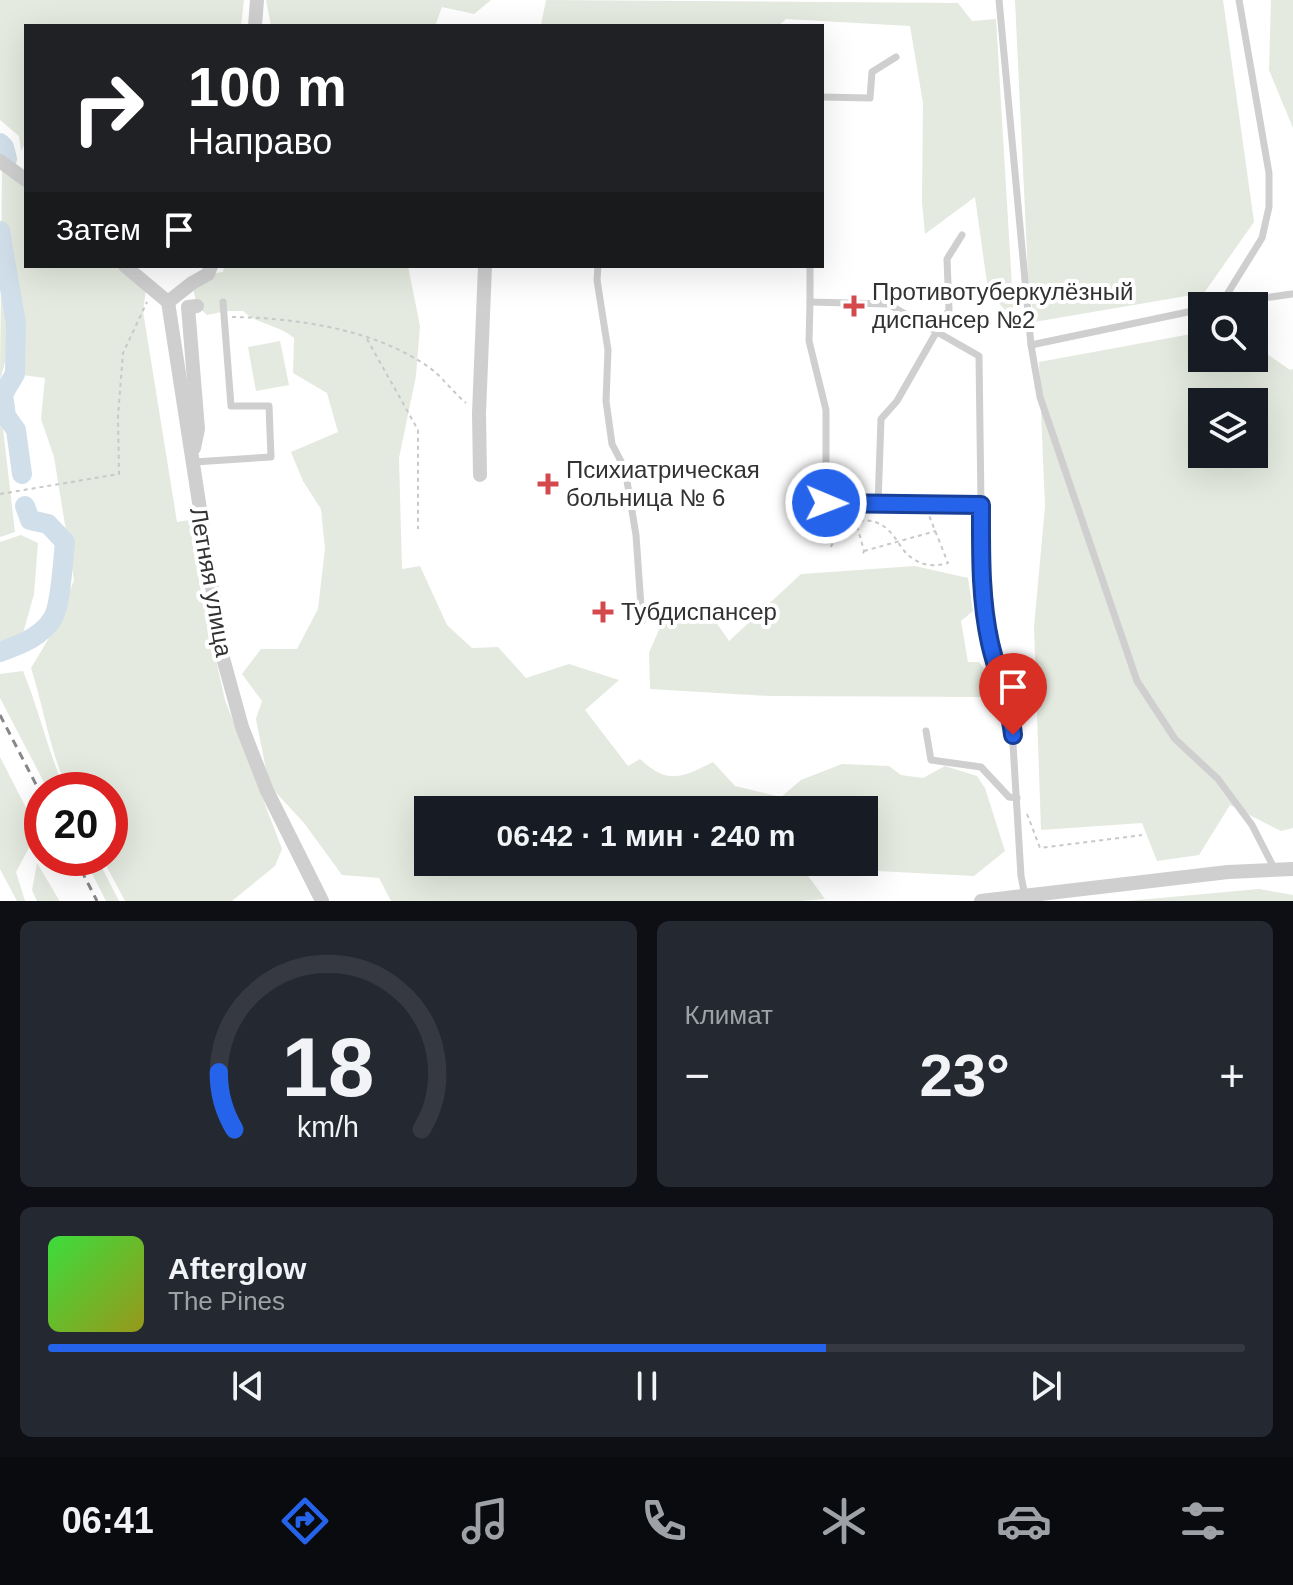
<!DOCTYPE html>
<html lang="ru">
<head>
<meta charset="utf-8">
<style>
	:root { --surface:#171b24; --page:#242831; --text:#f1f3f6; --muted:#9ea1a6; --line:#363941; --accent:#2563eb }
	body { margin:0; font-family:Helvetica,sans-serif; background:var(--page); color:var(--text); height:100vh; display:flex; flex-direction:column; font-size:30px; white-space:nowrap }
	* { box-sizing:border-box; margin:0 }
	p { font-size:26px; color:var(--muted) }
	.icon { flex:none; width:44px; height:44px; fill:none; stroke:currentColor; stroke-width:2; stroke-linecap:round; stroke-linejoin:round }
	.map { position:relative; height:901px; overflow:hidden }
	.sheet { display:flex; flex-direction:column; gap:20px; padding:20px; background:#0d0f14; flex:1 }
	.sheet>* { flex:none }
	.guide { position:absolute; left:24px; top:24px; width:800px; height:244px; border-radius:0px; box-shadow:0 8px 32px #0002; background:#202124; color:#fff; overflow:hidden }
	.buttons { position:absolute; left:1188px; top:292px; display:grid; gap:16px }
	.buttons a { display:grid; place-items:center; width:80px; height:80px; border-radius:0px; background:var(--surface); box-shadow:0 8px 32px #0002; font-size:40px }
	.speed { position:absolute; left:24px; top:772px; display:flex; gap:16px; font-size:40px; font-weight:700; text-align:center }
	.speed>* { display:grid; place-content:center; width:104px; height:104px; border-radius:50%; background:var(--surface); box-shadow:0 8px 32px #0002; line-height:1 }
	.speed .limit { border:12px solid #d22; background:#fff; color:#111 }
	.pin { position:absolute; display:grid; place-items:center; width:68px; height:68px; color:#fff; margin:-82px -34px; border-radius:50% 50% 50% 0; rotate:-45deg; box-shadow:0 0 8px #0007 }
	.pin .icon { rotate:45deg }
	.me { position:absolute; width:88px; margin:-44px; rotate:91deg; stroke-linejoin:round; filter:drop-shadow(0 0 6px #0008) }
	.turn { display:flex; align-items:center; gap:28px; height:168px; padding:0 32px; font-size:36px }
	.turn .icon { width:104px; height:104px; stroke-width:2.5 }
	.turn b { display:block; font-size:56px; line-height:68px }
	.then { display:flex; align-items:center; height:76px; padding:0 32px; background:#0003; gap:16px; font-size:30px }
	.big { font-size:60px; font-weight:600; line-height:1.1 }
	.sheet .tile { flex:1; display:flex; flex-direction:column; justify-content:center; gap:12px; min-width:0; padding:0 28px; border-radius:12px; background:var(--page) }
	.sheet .dial { align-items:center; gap:0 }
	.dial svg { height:208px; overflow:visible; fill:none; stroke:var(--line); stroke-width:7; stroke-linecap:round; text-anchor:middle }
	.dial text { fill:var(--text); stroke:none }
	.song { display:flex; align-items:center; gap:24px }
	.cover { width:96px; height:96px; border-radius:12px; background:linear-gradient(135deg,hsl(120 70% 55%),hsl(60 70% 35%)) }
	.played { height:8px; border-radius:4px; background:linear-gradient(90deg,var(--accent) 65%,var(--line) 65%) }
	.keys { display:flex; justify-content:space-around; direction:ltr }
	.heat { display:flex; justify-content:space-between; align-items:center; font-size:44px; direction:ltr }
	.sheet .tiles { flex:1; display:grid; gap:20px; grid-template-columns:1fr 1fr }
	.tile:last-child { grid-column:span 2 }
	.trip { position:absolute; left:414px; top:796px; width:464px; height:80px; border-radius:0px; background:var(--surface); box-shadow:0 8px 32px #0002; font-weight:600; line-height:80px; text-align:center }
	.menu { display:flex; height:128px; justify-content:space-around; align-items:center; background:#090b0e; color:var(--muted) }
	.menu .icon { width:56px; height:56px }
	.menu .current { color:var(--accent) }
	.menu b { font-size:36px; color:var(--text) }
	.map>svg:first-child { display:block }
	.green { fill:#e4eadf; fill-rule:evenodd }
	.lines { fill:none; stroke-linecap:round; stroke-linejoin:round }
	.river { stroke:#d1dfea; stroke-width:20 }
	.path { stroke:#c9c9c9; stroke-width:2; stroke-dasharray:4 4; stroke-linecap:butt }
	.lane { stroke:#cfcfcf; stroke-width:7 }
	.street { stroke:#cfcfcf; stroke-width:14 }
	.rail { stroke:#878787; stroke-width:3; stroke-dasharray:8 6; stroke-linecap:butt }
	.route-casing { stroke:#184099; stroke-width:20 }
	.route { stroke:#2563eb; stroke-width:14 }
	.poi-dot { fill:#d44a4c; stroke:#fff; stroke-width:3 }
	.labels { text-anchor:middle; stroke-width:8; stroke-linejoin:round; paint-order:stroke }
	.poi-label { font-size:24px; fill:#323232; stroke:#fff; text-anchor:start }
	.street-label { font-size:24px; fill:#323232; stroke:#fff }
</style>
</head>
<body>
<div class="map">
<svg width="1293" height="901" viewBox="0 0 1293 901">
	<rect width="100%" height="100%" fill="#fff"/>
	<!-- green -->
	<g class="green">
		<path d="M0,0H244L241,26H26V142L21,151L19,136L0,120Z"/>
		<path d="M266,0H491L474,14L442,7L435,26H271Z"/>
		<path d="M546,0L958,3L972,21L996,19L1014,321L988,290L975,197L925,234L922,202L923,103L910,26L786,19L778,26L541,25Z"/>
		<path d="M1015,0H1223L1254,222L1204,293L1034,322L1028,275Z"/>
		<path d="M1271,0H1293V128L1269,70Z"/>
		<path d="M2,169L26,186V266H116L146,290L143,311L177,522L189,520L201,592L225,700L282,849L275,866L232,901H125L102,858H110V790H68C50,752 44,709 31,668L58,623L74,580L54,457L41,419L45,378L15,374V327L0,380Z"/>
		<path d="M224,266H408L420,326L416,376L399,458L402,569L420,566L447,625L472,648L498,647L526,678L569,664L619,680L585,710L628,766L640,759C668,785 681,778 713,762L735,786L781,797L801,780L842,764L889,766L901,775L923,778L945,766L977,776L985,788L1005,851L974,876L877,871L864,859V810H428V862H798L825,899L801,901H391L379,878L342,875L304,823L269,785L256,719L262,701L242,674L261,649H297L318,609L325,549L321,509L303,481L291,452L338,432L327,393L293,373L294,338C278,324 258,325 243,311H226L207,315L197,306L192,283L208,274L223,272Z"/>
		<path d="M1202,332V358H1254V345L1290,370L1293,369V828L1281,831L1230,805L1199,855L1157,861L1142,823L1041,830L1034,627L1045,507L1039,362ZM1202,402H1254V454H1202Z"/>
		<path d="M280,341L289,385L256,391L248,347Z"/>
		<path d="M0,403L15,532L0,537Z"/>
		<path d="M21,535L38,543L34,594L22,637L0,643V542Z"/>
		<path d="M915,566L968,578L973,611L961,621L968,662H979L986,672L992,697L770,696L650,689L649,653L669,606H705L729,641L801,574Z"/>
		<path d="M23,671C39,710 48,751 65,790H48L0,698V674Z"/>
		<path d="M0,757L38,831L16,872L25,901H17L0,869Z"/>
		<path d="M84,858H97L119,901H106Z"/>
		<path d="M37,863L59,900V901H37L32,890Z"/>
		<path d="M1259,889L1293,895V901H1127Z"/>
	</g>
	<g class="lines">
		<!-- river -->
		<g class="river">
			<path d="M0,143L4,147L7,159"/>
			<path d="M0,231L16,323L15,374L3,394L6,416L16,430L22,474"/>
			<path d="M0,652C19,645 42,637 53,618C61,605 63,559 65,542L48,524L30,520L25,506"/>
		</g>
		<!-- path -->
		<g class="path">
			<path d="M232,317C297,318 375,329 430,368C443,378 453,392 466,403"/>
			<path d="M367,339L418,430V529"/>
			<path d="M0,494L119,474L118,416L123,353L147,302"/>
			<path d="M853,511L864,551L862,556"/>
			<path d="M831,547C839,524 867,511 887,529C897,537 901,551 912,558C923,566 935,567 948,563L928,513"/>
			<path d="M864,551L936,531"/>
			<path d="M1027,814L1040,848L1142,835"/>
		</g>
		<!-- lane -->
		<g class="lane">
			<path d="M999,0L1031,345L1040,397L1137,681L1175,739L1218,779L1252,825L1274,868"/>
			<path d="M822,97L870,98L872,72L896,57"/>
			<path d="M598,266L597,280L608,350L606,401L612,444L625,469L636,535L642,621"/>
			<path d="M810,266V302L888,304L979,356L982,578L990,642L1011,711L1021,876L1025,896"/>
			<path d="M810,302L809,341L826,410V503L981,505"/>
			<path d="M1221,304L1292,294"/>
			<path d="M1214,306L1221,304L1262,238L1269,207V173L1239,0"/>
			<path d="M1031,345L1202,309"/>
			<path d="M194,462L271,457L269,406H231L223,302"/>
			<path d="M878,504L881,419L897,401L949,310L947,259L962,235"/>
			<path d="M926,731L931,760L981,767L1009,797L1017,798"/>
		</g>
		<!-- street -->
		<g class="street">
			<path d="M255,26L257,0"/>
			<path d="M0,161L26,180"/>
			<path d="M125,266L168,302L223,658L242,727L267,791L322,901"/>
			<path d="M168,302L192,283L208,274L211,266"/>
			<path d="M194,448L198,429L188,307L197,306"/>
			<path d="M480,475L479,413L485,266"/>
			<path d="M981,901L1228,872L1293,869"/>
		</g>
		<!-- rail -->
		<g class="rail">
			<path d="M0,715L42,796"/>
			<path d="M75,858L97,901"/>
		</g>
	</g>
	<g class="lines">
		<!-- route casing -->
		<g class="route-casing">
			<path id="route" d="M826,503L981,505C981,551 980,598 990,643C997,674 1010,703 1013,735"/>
		</g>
		<!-- route -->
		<use href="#route" class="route"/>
	</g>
	<!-- markers -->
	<g class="poi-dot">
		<path d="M850 294h8v8h8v8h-8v8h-8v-8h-8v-8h8z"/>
		<path d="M544 472h8v8h8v8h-8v8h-8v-8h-8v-8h8z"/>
		<path d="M599 600h8v8h8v8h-8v8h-8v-8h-8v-8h8z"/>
	</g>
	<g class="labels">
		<!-- poi labels -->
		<g class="poi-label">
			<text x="872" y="300">Противотуберкулёзный<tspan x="872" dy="28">диспансер №2</tspan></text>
			<text x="566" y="478">Психиатрическая<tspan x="566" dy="28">больница № 6</tspan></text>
			<text x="621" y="620">Тубдиспансер</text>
		</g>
		<!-- street labels -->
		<g class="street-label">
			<text transform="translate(211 582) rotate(80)" y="8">Летняя улица</text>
		</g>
	</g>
</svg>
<div class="buttons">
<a><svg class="icon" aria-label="search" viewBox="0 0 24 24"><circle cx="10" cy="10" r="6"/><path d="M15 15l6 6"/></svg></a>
<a><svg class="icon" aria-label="layers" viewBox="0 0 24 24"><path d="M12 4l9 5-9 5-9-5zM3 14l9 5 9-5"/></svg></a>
</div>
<div class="speed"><div class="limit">20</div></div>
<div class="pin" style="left:1013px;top:735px;background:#d93025"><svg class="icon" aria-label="arrive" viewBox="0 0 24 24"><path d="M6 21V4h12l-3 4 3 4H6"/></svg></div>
<svg class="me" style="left:826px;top:503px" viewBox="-20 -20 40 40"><circle r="17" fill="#2563eb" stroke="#fff" stroke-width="3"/><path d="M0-11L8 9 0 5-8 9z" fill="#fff"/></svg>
<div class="trip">06:42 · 1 мин · 240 m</div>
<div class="guide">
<div class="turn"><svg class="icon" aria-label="right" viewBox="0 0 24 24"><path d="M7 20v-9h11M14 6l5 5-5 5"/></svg><div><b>100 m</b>Направо</div></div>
<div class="then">Затем<svg class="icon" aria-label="arrive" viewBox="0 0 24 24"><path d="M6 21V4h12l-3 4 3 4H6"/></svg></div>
</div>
</div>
<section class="sheet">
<div class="tiles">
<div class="tile dial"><svg viewBox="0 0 100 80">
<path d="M14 69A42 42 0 1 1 86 69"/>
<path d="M14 69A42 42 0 0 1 8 47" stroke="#2563eb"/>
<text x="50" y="56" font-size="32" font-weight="700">18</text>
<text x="50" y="72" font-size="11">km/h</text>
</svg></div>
<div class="tile"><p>Климат</p>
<div class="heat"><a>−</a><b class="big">23°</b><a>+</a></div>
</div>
<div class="tile">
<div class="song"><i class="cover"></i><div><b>Afterglow</b><p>The Pines</p></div></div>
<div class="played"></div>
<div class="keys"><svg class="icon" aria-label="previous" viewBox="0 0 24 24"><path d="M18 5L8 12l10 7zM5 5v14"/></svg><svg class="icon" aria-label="pause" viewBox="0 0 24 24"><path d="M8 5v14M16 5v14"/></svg><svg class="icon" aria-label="next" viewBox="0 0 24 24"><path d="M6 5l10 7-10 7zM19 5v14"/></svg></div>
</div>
</div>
</section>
<nav class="menu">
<b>06:41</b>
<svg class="icon current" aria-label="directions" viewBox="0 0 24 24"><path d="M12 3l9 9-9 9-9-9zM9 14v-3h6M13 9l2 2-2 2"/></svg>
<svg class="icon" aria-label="music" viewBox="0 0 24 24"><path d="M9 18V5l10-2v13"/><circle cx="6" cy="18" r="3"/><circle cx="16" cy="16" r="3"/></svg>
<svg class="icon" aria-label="phone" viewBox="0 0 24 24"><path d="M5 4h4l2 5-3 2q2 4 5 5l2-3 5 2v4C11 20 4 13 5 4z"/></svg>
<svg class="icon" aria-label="climate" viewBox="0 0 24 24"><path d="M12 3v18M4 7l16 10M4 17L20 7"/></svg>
<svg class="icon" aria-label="car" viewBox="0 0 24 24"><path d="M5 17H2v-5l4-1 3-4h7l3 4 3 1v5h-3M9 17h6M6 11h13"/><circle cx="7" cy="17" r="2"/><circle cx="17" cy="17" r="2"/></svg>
<svg class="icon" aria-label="filters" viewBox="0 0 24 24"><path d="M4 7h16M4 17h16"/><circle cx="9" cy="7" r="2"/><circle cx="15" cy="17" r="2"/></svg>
</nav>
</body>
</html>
